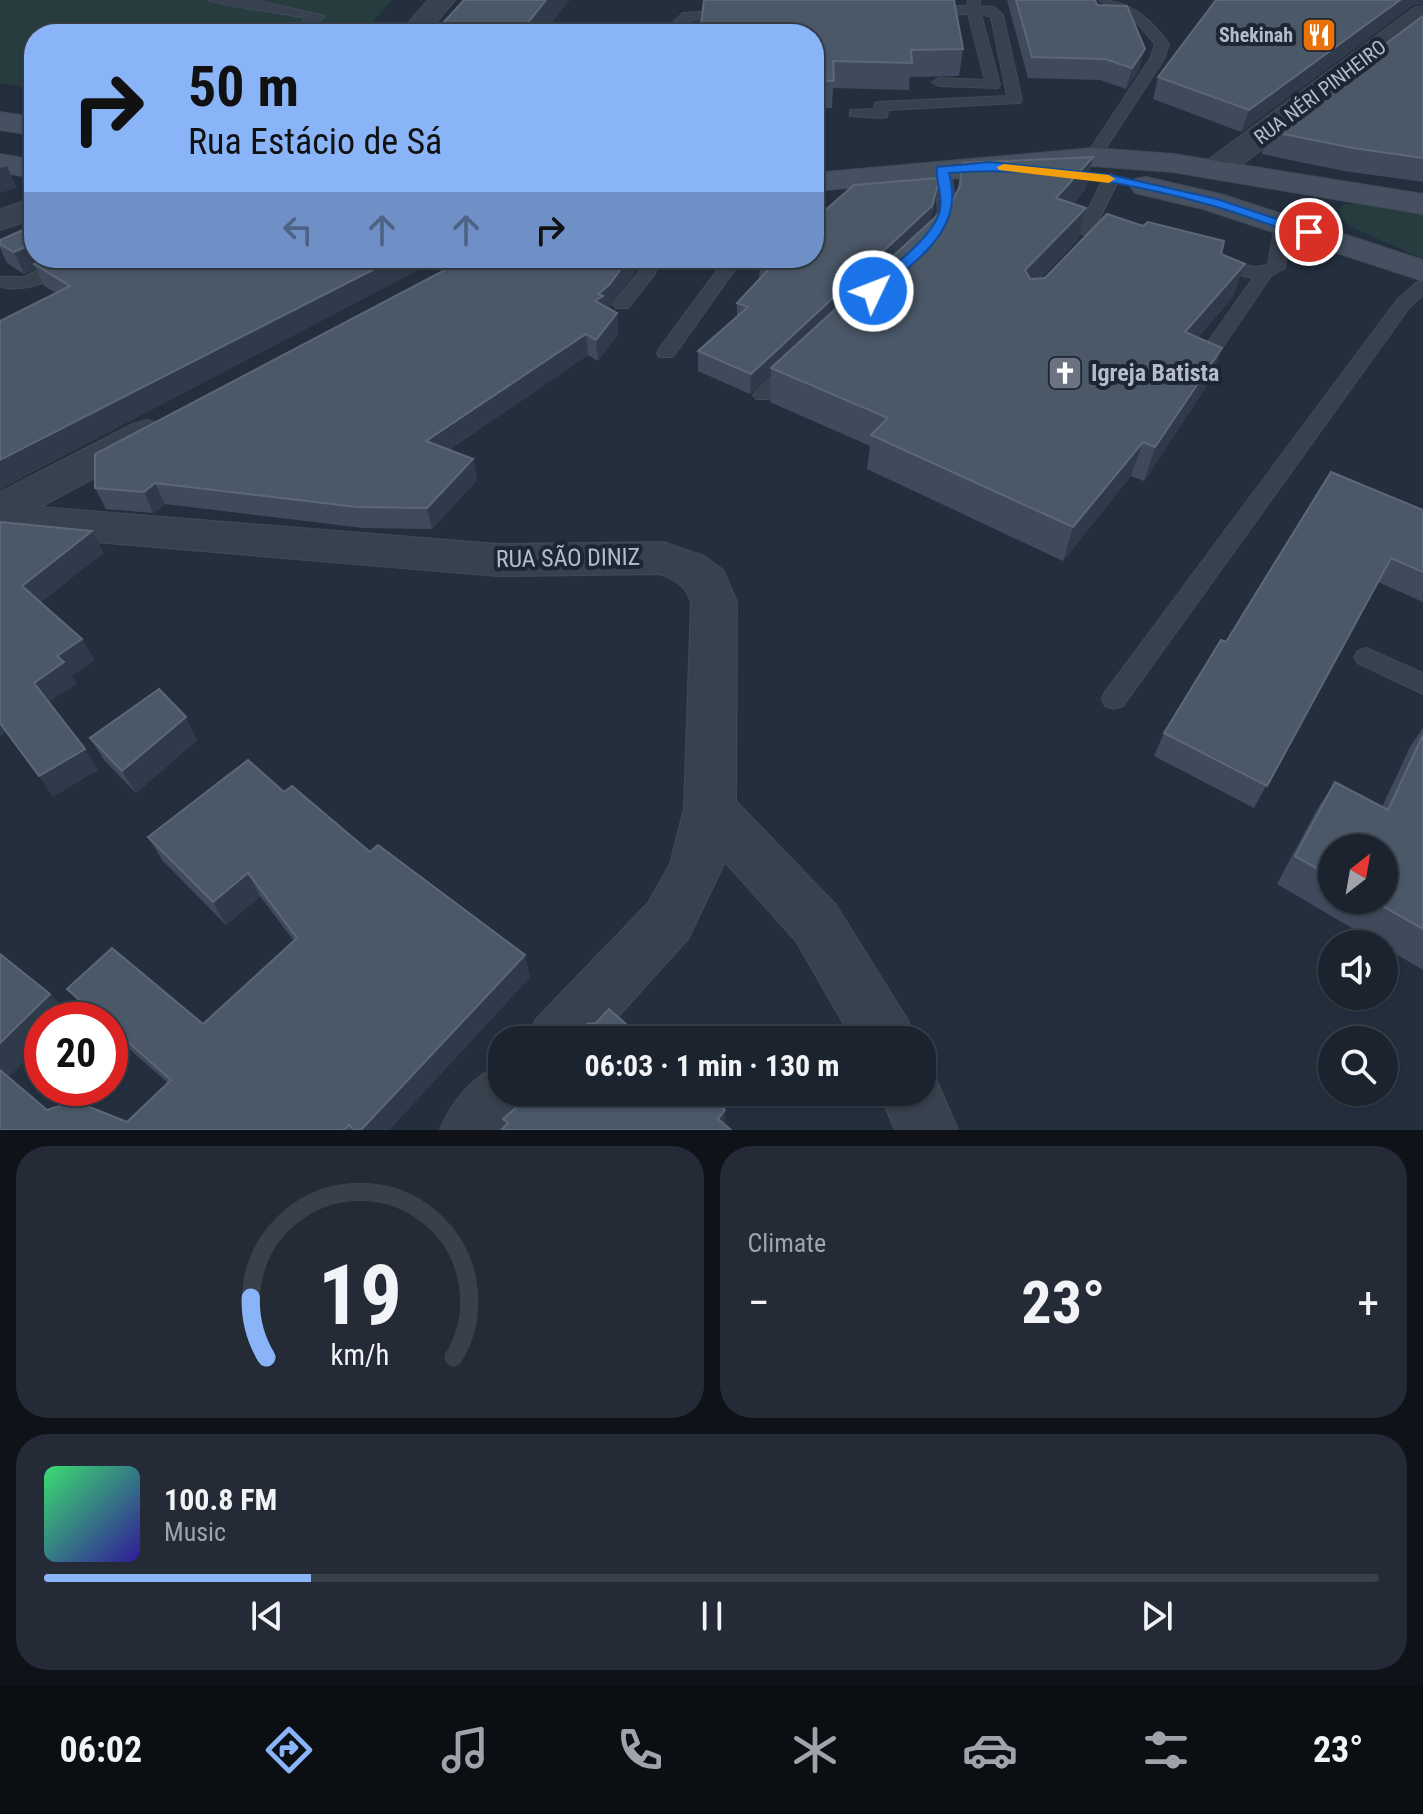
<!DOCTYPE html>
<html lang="en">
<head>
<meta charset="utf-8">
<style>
	:root { --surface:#1b232e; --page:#242b36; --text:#f1f3f6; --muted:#a0a4aa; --line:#39404a; --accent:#8ab4f8 }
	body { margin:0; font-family:"Roboto Condensed",sans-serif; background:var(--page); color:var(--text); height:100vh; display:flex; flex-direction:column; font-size:30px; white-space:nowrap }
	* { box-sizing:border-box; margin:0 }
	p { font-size:26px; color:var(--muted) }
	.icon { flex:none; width:44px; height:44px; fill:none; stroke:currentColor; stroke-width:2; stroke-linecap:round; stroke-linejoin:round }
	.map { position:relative; height:1130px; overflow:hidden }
	.drawer { display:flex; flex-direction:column; gap:16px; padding:16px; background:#0f1319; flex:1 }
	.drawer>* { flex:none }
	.banner { position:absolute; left:24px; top:24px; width:800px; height:244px; border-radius:32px; box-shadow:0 2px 6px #0004,0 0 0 2px var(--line); background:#8ab4f8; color:#111; overflow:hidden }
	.needle { width:52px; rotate:31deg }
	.fabs { position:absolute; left:1318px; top:834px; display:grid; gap:16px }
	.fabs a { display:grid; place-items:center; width:80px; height:80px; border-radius:50%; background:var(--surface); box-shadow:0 2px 6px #0004,0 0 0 2px var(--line); font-size:40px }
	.speed { position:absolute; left:24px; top:1002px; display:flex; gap:16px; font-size:40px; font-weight:700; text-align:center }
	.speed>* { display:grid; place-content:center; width:104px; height:104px; border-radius:50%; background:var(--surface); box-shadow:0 2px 6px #0004,0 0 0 2px var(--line); line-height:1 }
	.speed .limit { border:12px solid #d22; background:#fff; color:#111 }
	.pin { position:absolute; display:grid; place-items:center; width:68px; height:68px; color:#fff; margin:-34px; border:4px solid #fff; border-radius:50%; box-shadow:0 2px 8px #0007 }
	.me { position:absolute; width:88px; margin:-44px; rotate:47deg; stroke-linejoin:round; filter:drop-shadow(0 0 6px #0008) }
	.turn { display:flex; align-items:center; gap:28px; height:168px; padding:0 32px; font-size:36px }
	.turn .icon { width:104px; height:104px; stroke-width:2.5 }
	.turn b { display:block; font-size:56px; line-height:68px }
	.lanes { display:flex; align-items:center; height:76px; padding:0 32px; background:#0003; justify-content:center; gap:40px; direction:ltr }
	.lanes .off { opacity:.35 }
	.big { font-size:60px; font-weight:700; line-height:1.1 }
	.drawer .card { flex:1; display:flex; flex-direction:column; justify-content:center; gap:12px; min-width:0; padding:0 28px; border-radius:32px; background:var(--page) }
	.drawer .dial { align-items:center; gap:0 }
	.dial svg { height:208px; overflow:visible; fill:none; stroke:var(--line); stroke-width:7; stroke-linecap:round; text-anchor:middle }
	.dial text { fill:var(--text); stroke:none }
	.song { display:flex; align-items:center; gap:24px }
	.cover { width:96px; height:96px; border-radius:12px; background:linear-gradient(135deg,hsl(140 70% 55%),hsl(250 70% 35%)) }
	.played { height:8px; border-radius:4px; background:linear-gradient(90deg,var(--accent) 20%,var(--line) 20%) }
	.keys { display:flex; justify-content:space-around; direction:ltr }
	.heat { display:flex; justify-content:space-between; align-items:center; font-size:44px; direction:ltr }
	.drawer .tiles { flex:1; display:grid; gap:16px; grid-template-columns:1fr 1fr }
	.card:last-child { grid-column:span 2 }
	.trip { position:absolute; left:488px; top:1026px; width:448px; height:80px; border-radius:32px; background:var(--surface); box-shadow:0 2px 6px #0004,0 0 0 2px var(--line); font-weight:700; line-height:80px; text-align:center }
	.dock { display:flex; height:128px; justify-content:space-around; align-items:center; background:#0b0e12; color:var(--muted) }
	.dock .icon { width:56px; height:56px }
	.dock .selected { color:var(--accent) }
	.dock b { font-size:36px; color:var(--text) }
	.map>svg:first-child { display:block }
	.green { fill:#263c3f }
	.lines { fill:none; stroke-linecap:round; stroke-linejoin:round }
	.service-casing { stroke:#414a57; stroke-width:2 }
	.minor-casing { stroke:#414a57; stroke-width:2 }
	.tertiary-casing { stroke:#414a57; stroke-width:2 }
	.secondary-casing { stroke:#414a57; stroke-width:2 }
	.service { fill:#38414e; fill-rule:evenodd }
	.minor { fill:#38414e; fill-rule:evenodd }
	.tertiary { fill:#38414e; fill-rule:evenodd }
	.secondary { fill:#465061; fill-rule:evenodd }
	.wall { fill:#3f4b5c; fill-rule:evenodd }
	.shaded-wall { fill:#2f3b4b }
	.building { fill:#4b5868; stroke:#5c6777; stroke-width:2 }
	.route { fill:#1a73e8; stroke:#114b97; stroke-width:2 }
	.slow { fill:#f59e0b }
	.labels { text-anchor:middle; stroke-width:8; stroke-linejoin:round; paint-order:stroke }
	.far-poi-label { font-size:20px; font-weight:bold; fill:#b4bcc9; stroke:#1d2633; text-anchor:end }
	.far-street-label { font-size:20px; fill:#b4bcc9; stroke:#1d2633 }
	.poi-label { font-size:24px; font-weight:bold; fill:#b4bcc9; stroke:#1d2633; text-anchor:start }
	.street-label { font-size:24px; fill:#b4bcc9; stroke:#1d2633 }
</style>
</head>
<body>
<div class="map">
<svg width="1423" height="1130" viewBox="0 0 1423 1130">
	<rect width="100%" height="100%" fill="#242f3e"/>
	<!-- green -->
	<g class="green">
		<path d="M0,0H392L362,34H34V88L0,83Z"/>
		<path d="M1356,203L1423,213V259L1351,227L1337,217L1343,205Z"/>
	</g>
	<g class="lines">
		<!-- service casing -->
		<g class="service-casing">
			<g id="service">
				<path d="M208,0H254L325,16L303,34H288L307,18C293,15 213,4 208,0Z"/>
				<path d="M968,0H980V6L994,7L1003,15L1022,100L1020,103L888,110L887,117L882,118L850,116V110L874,109L875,103L880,102L1007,96L991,17L981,14L1000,85L998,88L939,86L932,82L939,78L985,80L968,14H925L919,10L925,6H967Z"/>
				<path d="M1099,0C1129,0 1152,20 1169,44L1164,59L1098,160L1093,162L1085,157L1150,59L1155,44L1139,25Z"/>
				<path d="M732,10L737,11V17L692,20L676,34H661L683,13Z"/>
				<path d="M942,165L950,170C955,191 962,229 935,238L927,233L938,211L934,170Z"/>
				<path d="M1111,174L1119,179L1094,230L1121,238L1123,242L1121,246L1115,247L1077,232L1103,179Z"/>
				<path d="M1283,219L1291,224L1285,268L1271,276L1207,370H1193L1191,366L1253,278L1209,268L1206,264L1215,259L1254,267L1268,265L1275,224Z"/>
				<path d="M63,258H83C65,278 27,293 0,287V277H24Z"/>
				<path d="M643,258H659L655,274L628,308H616L613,304L638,273Z"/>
				<path d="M726,258H743L673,357H659L657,353L659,349Z"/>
				<path d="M1423,281V295L1409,308L1123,706L1114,709L1105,706L1102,699L1105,692L1397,300L1417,282Z"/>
				<path d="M791,363L798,365L800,369L798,373L770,399H756L753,395L756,391L784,365Z"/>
				<path d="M1366,648L1423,673V694L1358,663L1354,657L1358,651Z"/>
			</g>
		</g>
		<!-- minor casing -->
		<g class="minor-casing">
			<g id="minor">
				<path d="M1423,6V26L1226,177L1215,179L1204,177L1199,170L1204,163L1414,8Z"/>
				<path d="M34,198V219L0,230V209Z"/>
				<path d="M147,420L161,424L167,433L161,442L40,507L498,544L663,542L704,556L723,570L737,602L736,801L836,905L907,1019L916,1040H853L796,941L725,862L688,939L597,1040H527L536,1019L648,903L670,864L684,809L691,602C686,586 676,580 660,574L498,576L0,534V492L133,424Z"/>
				<path d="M502,1064V1092H539L530,1114L514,1130H440C451,1102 473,1076 502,1064Z"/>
				<path d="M922,1066L932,1070L958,1130H895L879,1092H922Z"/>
			</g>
		</g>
		<!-- tertiary casing -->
		<g class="tertiary-casing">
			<path id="tertiary" d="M428,0H455L426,34H399Z"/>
		</g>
		<!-- secondary casing -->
		<g class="secondary-casing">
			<g id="secondary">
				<path d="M0,112L34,117V135L0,130Z"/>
				<path d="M1093,148L1173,154L1423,194V214L1173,172L1093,166L814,191V173Z"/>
				<path d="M0,154L34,160V178L0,172Z"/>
				<path d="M1146,177L1224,195L1423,260V281L1203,209L1135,193L1130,186L1135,179Z"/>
			</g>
		</g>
		<!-- service -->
		<use href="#service" class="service"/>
		<!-- minor -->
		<use href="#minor" class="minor"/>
		<!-- tertiary -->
		<use href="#tertiary" class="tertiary"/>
		<!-- secondary -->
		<use href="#secondary" class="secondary"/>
	</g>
	<!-- wall -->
	<g class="wall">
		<path d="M1007,0H1095L1097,5L1139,70L1126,89L1100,80L1028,78Z"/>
		<path d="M1412,6L1241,132L1153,99L1158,77Z"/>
		<path d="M1423,16V182L1344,171L1262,154L1269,131Z"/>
		<path d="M814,34L963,49L959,76L910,77L909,90L833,88L832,108H814Z"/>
		<path d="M962,163L1086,189L1073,204L1078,240L1041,278L1221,254L1233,297L1198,337L1210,381L1144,481L1131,476L1063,561L867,469L870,446L770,402L771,374L750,394L698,371V351L737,318V303L759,279L760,267L939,181L936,200L930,222L952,202L958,189Z"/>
		<path d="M0,240L34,258L437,260L0,489V321L56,293L44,286L36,268L24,274L7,263L0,248Z"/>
		<path d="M635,272L608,308L617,313L618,334L598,361L588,355L449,450L473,459L477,480L432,529L363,528L165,504L153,513L106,509L95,488Z"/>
		<path d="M1423,510V602L1378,582L1254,808L1154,756L1164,733L1226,642Z"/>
		<path d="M1423,728V970L1384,947V944H1379L1277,884L1316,811L1335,782L1382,807L1411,745ZM1332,848L1384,900H1332Z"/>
		<path d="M90,738L197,740L136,793L104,760Z"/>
		<path d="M284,792L370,852L530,977L389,1130H0L8,961L50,994L70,1015L42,1020V1043L8,1077L47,1110L127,1122L168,1083L110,1032V1020H97L86,1010L67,989L203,1024L294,941L260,896L226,925L163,861L148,837Z"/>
	</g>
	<!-- shaded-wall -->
	<g class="shaded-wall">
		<path d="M546,0H570L543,34H519Z"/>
		<path d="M1400,0H1423V4L1412,6L1241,132L1249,110Z"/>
		<path d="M1145,49L1139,70L1126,89L1132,68Z"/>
		<path d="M1093,157L1086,189L1049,231L1056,198Z"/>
		<path d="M7,166L17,188L0,193V168Z"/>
		<path d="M939,181L936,200L929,225L771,368V374L750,394L751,374Z"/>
		<path d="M1086,208L1078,240L1018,303L1025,270Z"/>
		<path d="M34,243V258H56L34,264L36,268L24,274L14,252Z"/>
		<path d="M396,258H436L437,260L0,489V460Z"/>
		<path d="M629,258H641L635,272L611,306L604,311L595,301L598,294Z"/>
		<path d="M1245,264L1233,297L1174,365L1185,332Z"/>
		<path d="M617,313L618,334L598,361L596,340Z"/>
		<path d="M586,334L588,355L431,462L426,441Z"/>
		<path d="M1222,348L1210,381L1144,481L1155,447Z"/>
		<path d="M1143,442L1131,476L1063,561L1073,527Z"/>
		<path d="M473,459L477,480L432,529L427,508Z"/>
		<path d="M155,483L165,504L153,513L144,492Z"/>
		<path d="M92,531L104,553L35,607L22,586Z"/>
		<path d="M82,639L95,660L72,676L77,683L47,704L34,683L57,656Z"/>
		<path d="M186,717L197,740L136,793L122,771Z"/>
		<path d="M0,723L6,732L0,736Z"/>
		<path d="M85,749L98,770L53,797L39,776Z"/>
		<path d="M248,873L260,896L226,925L213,902Z"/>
		<path d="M525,955L530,977L389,1130H361Z"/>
		<path d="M50,994L70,1015L65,1020H42V1043L7,1078L0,1071V1043Z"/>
		<path d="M725,1110V1128L718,1119Z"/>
	</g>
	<!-- building -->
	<g class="building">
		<path d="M464,0H546L519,34H433Z"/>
		<path d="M704,0H954L963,49L911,50L912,63L833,61L834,81L814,80V34H700Z"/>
		<path d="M1016,0H1095L1097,5L1127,6L1145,49L1132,68L1105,59L1032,57Z"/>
		<path d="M1216,0H1400L1249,110L1158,77Z"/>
		<path d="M1423,16V158L1353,148L1269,131Z"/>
		<path d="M1093,157L1056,198L1086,208L1025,270L1030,279L1045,278L1107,214L1143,226L1148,222L1224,241L1221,254L1245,264L1185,332L1222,348L1155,447L1143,442L1073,527L871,435L888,418L771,368L952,202L960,186L962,163Z"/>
		<path d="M938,178L939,181L932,206L751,374L698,351L748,307L737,303L769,269L760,267L770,258H814V220L854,185Z"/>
		<path d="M34,225V243L14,252L0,244V240Z"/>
		<path d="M46,258H396L0,460V321L70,286L34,264Z"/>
		<path d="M464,258H629L609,285L598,294L603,296L595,301L617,313L596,340L586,334L426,441L473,459L427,508L357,507L155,483L144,492L95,488V454L445,270Z"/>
		<path d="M1331,472L1423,510V572L1391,558L1267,786L1164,733L1221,640L1226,642Z"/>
		<path d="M0,522L92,531L22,586L82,639L57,656L64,662L34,683L85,749L39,776L0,723Z"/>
		<path d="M159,689L186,717L122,771L90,738Z"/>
		<path d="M1423,735V929L1372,900H1384V848H1332V877L1295,856L1335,782L1388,810Z"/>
		<path d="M248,760L284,792L292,786L370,852L378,845L525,955L361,1130H354L349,1125L344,1130H0V1070L47,1110L75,1101L127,1122L171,1080L110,1026V1020H103L67,989L112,948L203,1024L297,938L248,873L213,902L148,837Z"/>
		<path d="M0,954L50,994L0,1043Z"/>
		<path d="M609,1009L644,1040H571L587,1024L596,1023Z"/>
		<path d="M530,1092H704L725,1110L718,1119L731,1130H501L508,1123L503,1119L527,1098Z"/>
	</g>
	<!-- route -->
	<path class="route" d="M990,162L1111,175L1217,199L1316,232L1309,237C1276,228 1243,214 1210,205C1127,182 1035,166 949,173C966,231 916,259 878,294H868V288C889,269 934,237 940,210C943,195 935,180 937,167Z"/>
	<!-- slow -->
	<path class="slow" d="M1004,164L1109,175L1115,179L1109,183L999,170L997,167Z"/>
	<!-- icons -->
	<defs>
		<g id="restaurant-square" transform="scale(1.8)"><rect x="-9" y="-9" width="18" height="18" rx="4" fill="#e8710a" stroke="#1d2633"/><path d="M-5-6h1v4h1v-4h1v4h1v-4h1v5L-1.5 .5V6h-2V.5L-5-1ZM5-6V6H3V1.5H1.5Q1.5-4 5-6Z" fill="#fff"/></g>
		<g id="church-square" transform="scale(1.8)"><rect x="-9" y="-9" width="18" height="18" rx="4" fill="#6b7280" stroke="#1d2633"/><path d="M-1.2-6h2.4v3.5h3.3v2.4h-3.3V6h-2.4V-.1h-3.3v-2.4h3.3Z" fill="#fff"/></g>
	</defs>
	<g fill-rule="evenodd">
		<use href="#restaurant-square" x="1319" y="35"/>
		<use href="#church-square" x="1065" y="373"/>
	</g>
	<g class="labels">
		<!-- far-poi labels -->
		<g class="far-poi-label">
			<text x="1293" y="42">Shekinah</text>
		</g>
		<!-- far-street labels -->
		<g class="far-street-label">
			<text transform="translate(1320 92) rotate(-37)" y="7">RUA NÉRI PINHEIRO</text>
		</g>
		<!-- poi labels -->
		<g class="poi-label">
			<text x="1091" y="381">Igreja Batista</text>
		</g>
		<!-- street labels -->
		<g class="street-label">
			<text transform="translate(568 558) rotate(-1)" y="8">RUA SÃO DINIZ</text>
		</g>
	</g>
</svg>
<div class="fabs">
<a><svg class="needle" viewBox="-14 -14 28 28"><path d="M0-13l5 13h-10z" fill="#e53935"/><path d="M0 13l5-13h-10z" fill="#a0a4aa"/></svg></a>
<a><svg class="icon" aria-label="sound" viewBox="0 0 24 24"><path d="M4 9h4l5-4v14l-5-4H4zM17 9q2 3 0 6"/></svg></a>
<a><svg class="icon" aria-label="search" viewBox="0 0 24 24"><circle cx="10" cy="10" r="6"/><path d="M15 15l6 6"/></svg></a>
</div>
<div class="speed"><div class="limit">20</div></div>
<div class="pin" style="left:1309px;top:232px;background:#d93025"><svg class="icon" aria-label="arrive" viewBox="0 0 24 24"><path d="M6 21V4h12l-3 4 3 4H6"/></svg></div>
<svg class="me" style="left:873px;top:291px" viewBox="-20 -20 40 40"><circle r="17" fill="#1a73e8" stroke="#fff" stroke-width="3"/><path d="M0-11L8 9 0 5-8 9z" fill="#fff"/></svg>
<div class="trip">06:03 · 1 min · 130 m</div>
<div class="banner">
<div class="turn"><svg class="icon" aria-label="right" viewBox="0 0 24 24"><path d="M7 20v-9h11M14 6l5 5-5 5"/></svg><div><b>50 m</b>Rua Estácio de Sá</div></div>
<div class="lanes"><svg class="icon off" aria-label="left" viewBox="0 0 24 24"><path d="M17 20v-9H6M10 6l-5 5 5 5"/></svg><svg class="icon off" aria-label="ahead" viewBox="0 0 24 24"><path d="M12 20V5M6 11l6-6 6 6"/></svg><svg class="icon off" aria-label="ahead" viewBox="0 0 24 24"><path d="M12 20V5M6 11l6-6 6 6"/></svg><svg class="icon" aria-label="right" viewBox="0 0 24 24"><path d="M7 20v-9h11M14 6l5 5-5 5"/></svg></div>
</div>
</div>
<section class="drawer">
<div class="tiles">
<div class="card dial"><svg viewBox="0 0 100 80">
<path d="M14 69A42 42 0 1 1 86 69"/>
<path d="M14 69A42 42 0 0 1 8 46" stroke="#8ab4f8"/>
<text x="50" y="56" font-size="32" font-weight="700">19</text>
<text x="50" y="72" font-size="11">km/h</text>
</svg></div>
<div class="card"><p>Climate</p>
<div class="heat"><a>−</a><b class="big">23°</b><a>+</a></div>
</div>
<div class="card">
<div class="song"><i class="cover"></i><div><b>100.8 FM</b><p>Music</p></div></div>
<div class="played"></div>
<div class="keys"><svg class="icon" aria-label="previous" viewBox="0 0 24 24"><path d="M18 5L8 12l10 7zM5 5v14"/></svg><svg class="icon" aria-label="pause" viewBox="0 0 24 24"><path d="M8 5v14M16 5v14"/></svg><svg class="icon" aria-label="next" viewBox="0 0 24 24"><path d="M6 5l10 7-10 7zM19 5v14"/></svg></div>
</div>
</div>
</section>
<nav class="dock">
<b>06:02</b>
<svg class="icon selected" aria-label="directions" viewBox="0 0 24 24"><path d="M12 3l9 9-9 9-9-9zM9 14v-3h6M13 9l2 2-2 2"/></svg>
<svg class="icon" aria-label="music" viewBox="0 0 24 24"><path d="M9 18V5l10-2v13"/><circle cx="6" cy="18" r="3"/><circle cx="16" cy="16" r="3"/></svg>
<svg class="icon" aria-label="phone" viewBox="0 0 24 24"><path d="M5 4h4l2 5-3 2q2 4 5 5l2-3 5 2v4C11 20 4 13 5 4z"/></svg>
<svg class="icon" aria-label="climate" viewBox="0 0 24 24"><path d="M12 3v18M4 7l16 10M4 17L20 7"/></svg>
<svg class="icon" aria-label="car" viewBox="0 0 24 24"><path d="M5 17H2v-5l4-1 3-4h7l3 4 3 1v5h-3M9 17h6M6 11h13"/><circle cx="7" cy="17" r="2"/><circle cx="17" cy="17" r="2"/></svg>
<svg class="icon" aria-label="filters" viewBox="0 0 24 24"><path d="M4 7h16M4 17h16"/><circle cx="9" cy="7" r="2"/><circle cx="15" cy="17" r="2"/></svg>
<b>23°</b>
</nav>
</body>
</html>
